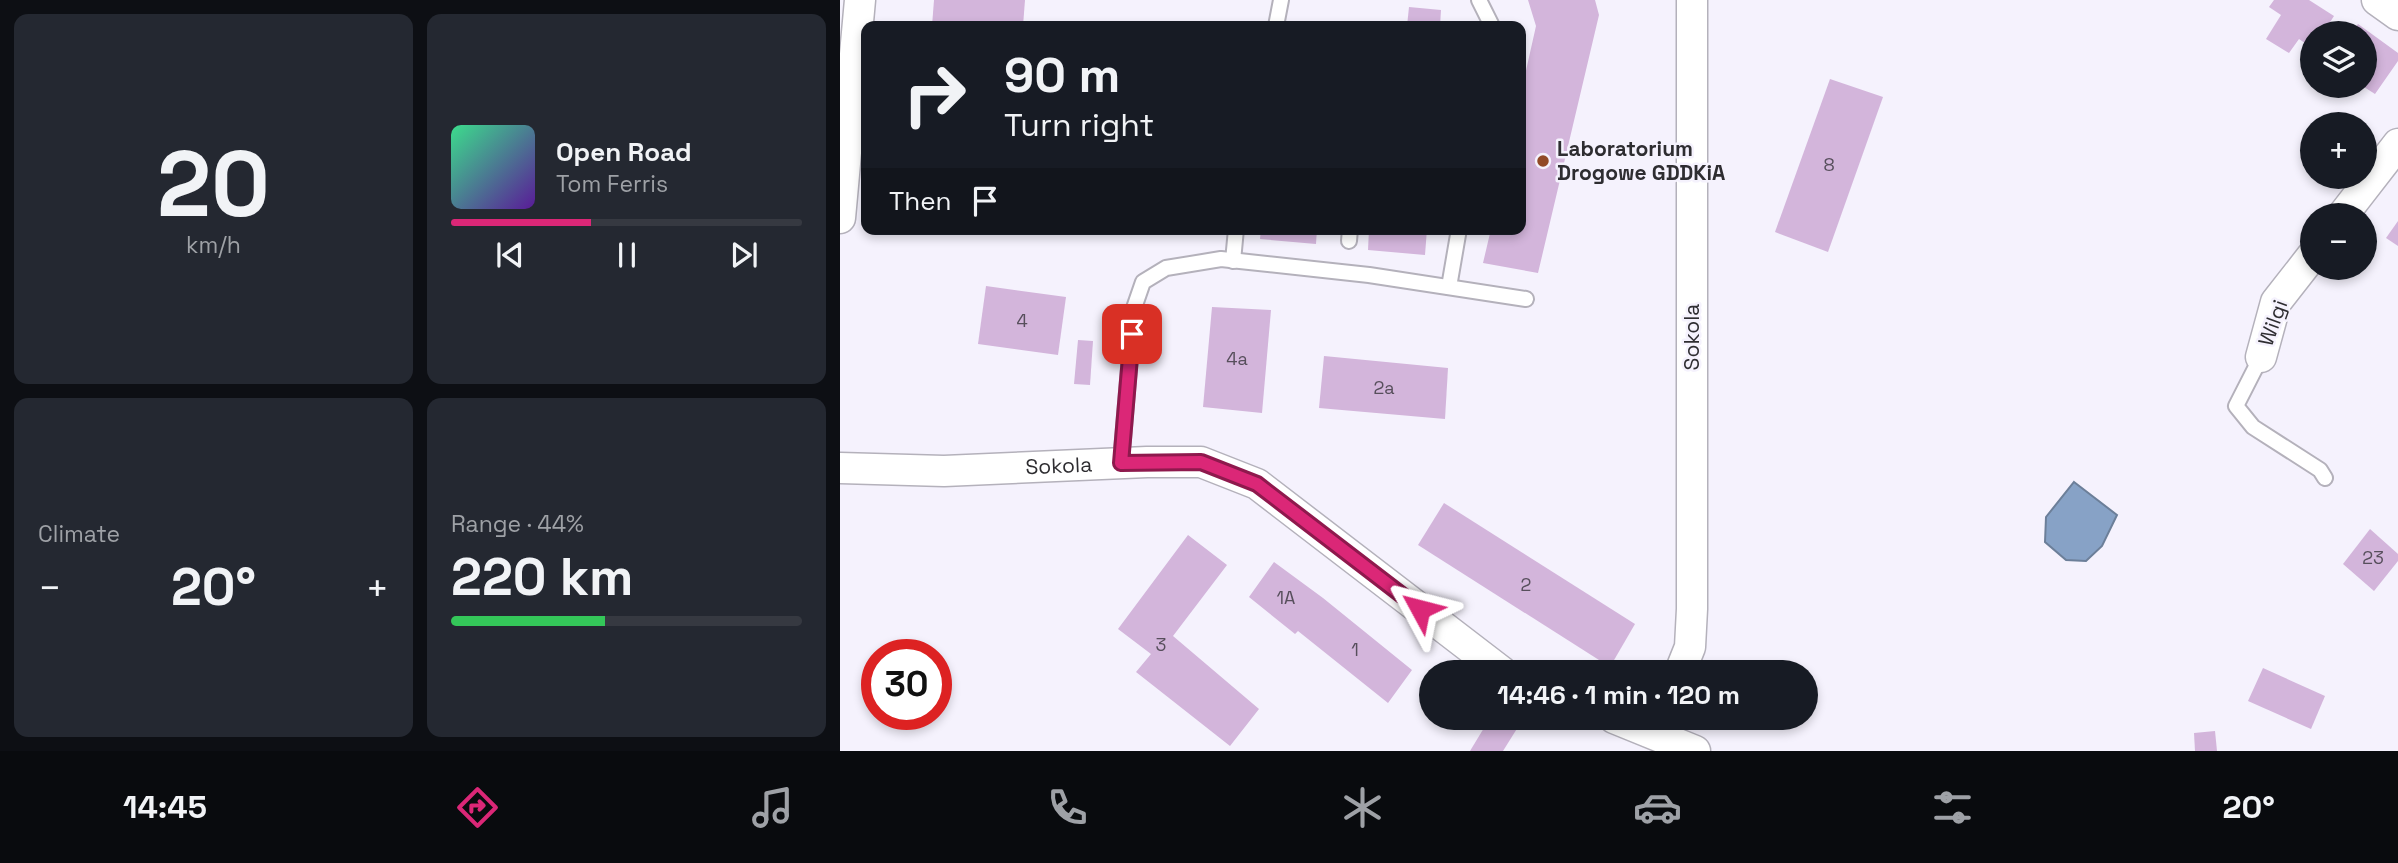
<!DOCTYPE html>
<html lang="en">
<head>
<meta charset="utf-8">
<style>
	:root { --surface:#171b24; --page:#242831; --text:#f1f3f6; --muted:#9ea1a6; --line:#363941; --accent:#db2777 }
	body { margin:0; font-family:"Space Grotesk",sans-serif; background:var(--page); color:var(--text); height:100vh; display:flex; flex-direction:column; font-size:26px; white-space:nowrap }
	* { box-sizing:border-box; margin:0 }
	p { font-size:23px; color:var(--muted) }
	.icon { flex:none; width:38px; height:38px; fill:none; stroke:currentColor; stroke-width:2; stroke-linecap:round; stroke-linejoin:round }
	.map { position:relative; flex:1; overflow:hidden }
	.sheet { display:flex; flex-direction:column; gap:14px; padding:14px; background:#0d0f14; width:840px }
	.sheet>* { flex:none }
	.banner { position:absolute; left:21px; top:21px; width:665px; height:214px; border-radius:14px; box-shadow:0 4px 10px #0003; background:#171b24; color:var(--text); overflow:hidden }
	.controls { position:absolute; left:1460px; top:21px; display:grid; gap:14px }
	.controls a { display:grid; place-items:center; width:77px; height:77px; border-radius:50%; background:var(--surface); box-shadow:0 4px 10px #0003; font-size:35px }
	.speed { position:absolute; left:21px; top:639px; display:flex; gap:14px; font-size:35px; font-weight:700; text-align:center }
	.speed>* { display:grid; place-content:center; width:91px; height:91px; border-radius:50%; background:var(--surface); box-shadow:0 4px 10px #0003; line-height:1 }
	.speed .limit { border:10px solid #d22; background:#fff; color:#111 }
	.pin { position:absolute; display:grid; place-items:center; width:60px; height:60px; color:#fff; margin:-30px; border-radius:14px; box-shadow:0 4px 10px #0006 }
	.me { position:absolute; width:77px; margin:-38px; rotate:308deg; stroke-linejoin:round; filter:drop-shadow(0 0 5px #0008) }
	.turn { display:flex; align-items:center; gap:24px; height:147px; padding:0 28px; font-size:32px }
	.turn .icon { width:91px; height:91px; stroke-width:2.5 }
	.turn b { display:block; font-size:49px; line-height:60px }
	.then { display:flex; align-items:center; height:66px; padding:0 28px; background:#0003; gap:14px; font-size:26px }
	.big { font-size:52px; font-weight:700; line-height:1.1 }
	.sheet .tile { flex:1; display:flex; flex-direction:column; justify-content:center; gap:10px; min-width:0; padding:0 24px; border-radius:14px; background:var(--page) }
	.sheet .dial { align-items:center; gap:0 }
	.dial b { font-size:91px; line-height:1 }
	.song { display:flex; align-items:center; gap:21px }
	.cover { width:84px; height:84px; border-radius:10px; background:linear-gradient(135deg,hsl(150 70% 55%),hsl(270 70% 35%)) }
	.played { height:7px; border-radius:4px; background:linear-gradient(90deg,var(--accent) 40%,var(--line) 40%) }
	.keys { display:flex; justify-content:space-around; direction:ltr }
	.heat { display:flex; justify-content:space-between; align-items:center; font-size:38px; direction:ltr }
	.charge { height:10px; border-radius:5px; background:linear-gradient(90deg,#34c759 44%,var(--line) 0) }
	.sheet .tiles { flex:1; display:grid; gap:14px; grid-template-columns:repeat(2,1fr) }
	.trip { position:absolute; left:579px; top:660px; width:399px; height:70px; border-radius:35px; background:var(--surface); box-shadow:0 4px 10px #0003; font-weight:700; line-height:70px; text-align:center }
	.tab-bar { display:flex; height:112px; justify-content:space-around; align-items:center; background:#090b0e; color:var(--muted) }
	.tab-bar .icon { width:49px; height:49px }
	.tab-bar .active { color:var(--accent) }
	.tab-bar b { font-size:32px; color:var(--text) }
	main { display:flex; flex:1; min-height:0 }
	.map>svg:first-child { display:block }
	.water { fill:#87a2c6; stroke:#6c7f99; stroke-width:2 }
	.building { fill:#d3b5db }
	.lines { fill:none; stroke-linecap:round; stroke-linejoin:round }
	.service-casing { stroke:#b4b1bb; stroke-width:18 }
	.minor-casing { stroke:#b4b1bb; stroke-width:33 }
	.service { stroke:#fff; stroke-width:14 }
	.minor { stroke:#fff; stroke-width:30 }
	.route-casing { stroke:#8e194d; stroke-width:18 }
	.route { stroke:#db2777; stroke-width:12 }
	.poi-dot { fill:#914a27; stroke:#f5f2fd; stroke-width:2.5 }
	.labels { text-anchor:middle; stroke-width:5; stroke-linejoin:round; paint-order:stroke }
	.number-label { font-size:18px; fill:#574f5c }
	.poi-label { font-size:21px; font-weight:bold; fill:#2e2d31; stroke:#f5f2fd; text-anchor:start }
	.street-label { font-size:21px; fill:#2e2d31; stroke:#f5f2fd }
</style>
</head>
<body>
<main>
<section class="sheet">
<div class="tiles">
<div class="tile dial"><b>20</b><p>km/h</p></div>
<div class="tile">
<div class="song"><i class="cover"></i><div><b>Open Road</b><p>Tom Ferris</p></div></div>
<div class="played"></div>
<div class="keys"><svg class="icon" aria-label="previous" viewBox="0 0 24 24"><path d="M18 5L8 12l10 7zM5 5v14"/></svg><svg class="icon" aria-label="pause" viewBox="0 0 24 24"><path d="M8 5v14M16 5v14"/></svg><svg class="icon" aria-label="next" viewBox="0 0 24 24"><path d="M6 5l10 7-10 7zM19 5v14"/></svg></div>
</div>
<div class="tile"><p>Climate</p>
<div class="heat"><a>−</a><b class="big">20°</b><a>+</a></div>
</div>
<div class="tile"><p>Range · 44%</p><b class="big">220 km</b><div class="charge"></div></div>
</div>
</section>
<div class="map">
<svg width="1558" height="751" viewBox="0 0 1558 751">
	<rect width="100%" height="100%" fill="#f5f2fd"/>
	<!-- water -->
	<path class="water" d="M1234,482L1277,515L1262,546L1246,561L1226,560L1205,542L1206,517Z"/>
	<!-- building -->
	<g class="building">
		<path d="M94,0H185L183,26H92Z"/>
		<path d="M688,0H755L759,15L698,273L643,263L651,229H681V93L696,26Z"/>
		<path d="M1434,0H1469L1494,16L1483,33H1472V48L1459,39L1449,53L1426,39L1441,15L1429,7Z"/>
		<path d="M569,7L601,10L600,26H567Z"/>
		<path d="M1518,24L1558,53V61L1535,94L1524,87V33H1511Z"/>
		<path d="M990,79L1043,97L988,252L935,232Z"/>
		<path d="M1558,221V246L1546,238Z"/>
		<path d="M421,229H477L476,244L420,239Z"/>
		<path d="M529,229H587L585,255L528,250Z"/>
		<path d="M146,286L226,297L218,355L138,344Z"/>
		<path d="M372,307L431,310L422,413L363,407Z"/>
		<path d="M238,340L253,341L250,385L234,384Z"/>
		<path d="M484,356L608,368L605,419L479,408Z"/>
		<path d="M604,503L795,624L770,667L578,545Z"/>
		<path d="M1530,529L1558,554V561L1534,591L1503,564Z"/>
		<path d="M348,535L387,565L333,636L419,709L390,746L296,672L311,654L278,629Z"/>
		<path d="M434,562L483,598L572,670L548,703L458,631L455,634L409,597Z"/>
		<path d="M1423,668L1485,696L1471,729L1408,701Z"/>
		<path d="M650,718L683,719L663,751H630Z"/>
		<path d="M1375,731L1377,751H1355L1354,733Z"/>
	</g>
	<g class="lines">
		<!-- service casing -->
		<g class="service-casing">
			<g id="service">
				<path d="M639,0L652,26"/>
				<path d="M436,26L441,0"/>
				<path d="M509,241L510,229"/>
				<path d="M393,261L396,229"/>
				<path d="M609,287L619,229"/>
				<path d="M1421,357L1396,406L1413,427L1480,470L1485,478"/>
				<path d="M281,463L294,308L303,282L326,268L381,259L529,275L686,299"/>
			</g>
		</g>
		<!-- minor casing -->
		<g class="minor-casing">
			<g id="minor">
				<path d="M1537,0L1558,15"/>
				<path d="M1503,215L1558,144"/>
				<path d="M0,218L20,0"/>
				<path d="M1421,357L1436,302L1472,256"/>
				<path id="s1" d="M0,468L104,471L307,462H361L417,484L662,672"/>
				<path d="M840,672L850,647L852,609V0"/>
				<path d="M774,718L855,751"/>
			</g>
		</g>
		<!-- service -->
		<use href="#service" class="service"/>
		<!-- minor -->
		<use href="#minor" class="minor"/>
	</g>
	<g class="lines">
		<!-- route casing -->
		<g class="route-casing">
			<path id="route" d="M292,334L281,463L361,462L417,484L580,609"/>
		</g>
		<!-- route -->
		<use href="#route" class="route"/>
	</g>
	<!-- markers -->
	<circle class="poi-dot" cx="703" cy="161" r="7"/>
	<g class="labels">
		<!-- number labels -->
		<g class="number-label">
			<text x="989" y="171">8</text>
			<text x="182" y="327">4</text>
			<text x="397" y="365">4a</text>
			<text x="544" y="394">2a</text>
			<text x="1533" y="564">23</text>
			<text x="686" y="591">2</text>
			<text x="446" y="604">1A</text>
			<text x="321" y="651">3</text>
			<text x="515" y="656">1</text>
		</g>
		<!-- poi labels -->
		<g class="poi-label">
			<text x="717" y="156">Laboratorium<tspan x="717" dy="24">Drogowe GDDKiA</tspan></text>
		</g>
		<!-- street labels -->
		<g class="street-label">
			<text transform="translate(1433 323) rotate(-70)" y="7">Wilgi</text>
			<text transform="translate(852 337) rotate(-90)" y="7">Sokola</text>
			<text dy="7" stroke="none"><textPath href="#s1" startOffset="219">Sokola</textPath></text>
		</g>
	</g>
</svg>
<div class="controls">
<a><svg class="icon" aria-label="layers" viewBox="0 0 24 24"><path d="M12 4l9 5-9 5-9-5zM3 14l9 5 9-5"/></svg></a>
<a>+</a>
<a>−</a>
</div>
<div class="speed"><div class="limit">30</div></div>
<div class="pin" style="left:292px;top:334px;background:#d93025"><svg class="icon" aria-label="arrive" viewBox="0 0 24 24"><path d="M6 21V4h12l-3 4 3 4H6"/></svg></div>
<svg class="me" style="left:580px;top:609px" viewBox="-20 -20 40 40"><path d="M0-17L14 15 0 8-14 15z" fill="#db2777" stroke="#fff" stroke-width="4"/></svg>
<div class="trip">14:46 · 1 min · 120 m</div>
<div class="banner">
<div class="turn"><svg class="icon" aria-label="right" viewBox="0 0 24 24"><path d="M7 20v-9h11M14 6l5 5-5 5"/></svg><div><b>90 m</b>Turn right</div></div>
<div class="then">Then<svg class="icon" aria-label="arrive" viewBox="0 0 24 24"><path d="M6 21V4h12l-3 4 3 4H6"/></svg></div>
</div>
</div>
</main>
<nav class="tab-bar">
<b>14:45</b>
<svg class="icon active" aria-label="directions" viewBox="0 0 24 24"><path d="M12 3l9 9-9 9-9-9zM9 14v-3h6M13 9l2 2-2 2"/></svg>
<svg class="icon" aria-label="music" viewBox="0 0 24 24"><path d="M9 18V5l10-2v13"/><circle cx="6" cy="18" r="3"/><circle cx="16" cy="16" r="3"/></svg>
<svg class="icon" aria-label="phone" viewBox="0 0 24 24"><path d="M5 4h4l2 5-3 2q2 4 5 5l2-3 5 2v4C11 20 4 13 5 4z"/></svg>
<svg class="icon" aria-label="climate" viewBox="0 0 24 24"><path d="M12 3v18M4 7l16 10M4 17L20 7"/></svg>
<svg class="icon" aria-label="car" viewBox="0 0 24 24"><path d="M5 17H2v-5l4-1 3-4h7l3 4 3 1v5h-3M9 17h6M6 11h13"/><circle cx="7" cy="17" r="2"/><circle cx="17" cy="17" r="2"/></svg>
<svg class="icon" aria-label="filters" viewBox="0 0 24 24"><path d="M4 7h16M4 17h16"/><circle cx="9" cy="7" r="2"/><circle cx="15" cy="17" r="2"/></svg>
<b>20°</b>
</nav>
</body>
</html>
